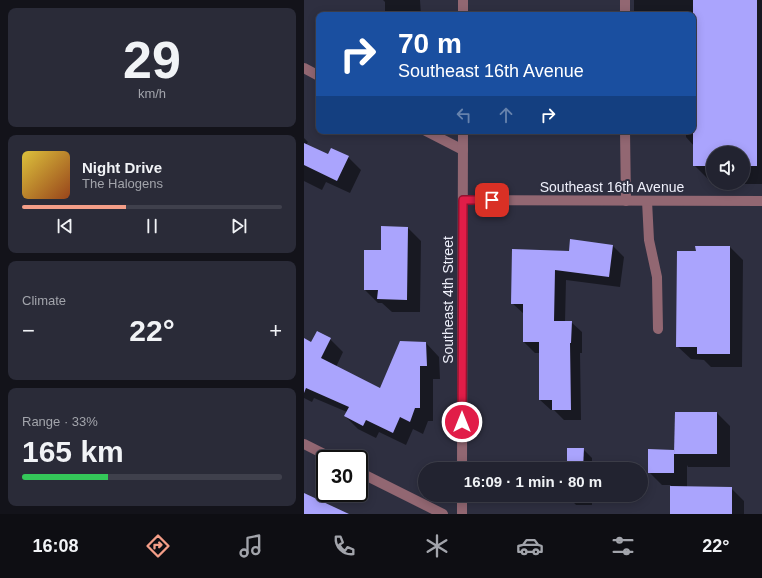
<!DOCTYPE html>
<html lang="en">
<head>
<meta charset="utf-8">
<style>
	:root { --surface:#222330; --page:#2a2b38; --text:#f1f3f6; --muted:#a2a4ab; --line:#3f404c; --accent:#f49e88 }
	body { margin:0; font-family:Arial,sans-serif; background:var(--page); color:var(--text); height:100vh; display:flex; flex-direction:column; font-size:15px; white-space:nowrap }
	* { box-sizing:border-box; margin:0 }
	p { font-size:13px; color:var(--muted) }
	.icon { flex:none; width:22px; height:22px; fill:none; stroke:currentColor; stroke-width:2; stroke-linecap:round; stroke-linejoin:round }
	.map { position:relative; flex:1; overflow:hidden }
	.drawer { display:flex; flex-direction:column; gap:8px; padding:8px; background:#13131a; width:304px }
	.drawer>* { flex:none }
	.guide { position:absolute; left:12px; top:12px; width:380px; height:122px; border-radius:8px; box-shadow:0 2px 10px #0003,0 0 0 1px var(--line); background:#1a4fa0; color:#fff; overflow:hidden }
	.buttons { position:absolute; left:402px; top:146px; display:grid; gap:8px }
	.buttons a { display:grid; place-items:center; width:44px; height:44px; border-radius:50%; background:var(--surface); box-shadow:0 2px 10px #0003,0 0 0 1px var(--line); font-size:20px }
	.speed { position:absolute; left:12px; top:450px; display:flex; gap:8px; font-size:20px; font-weight:700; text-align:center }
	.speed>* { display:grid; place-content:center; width:52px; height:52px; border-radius:50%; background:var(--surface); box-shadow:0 2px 10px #0003,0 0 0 1px var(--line); line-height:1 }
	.speed .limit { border:2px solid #111; border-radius:6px; background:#fff; color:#111 }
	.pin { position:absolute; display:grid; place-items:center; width:34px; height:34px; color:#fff; margin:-17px; border-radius:8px; box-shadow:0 2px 6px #0006 }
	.me { position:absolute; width:44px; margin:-22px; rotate:0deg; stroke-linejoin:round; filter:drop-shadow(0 0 3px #0008) }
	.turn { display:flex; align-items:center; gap:14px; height:84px; padding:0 16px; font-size:18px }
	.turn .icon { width:52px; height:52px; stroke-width:2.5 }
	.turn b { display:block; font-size:28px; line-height:34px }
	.lanes { display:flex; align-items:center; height:38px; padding:0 16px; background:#0003; justify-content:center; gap:20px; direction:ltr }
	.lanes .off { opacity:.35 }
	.big { font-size:30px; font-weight:600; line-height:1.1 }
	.drawer .widget { flex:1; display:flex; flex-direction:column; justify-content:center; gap:6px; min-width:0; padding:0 14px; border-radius:8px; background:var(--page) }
	.drawer .dial { align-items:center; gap:0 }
	.dial b { font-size:52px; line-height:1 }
	.song { display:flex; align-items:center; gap:12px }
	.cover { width:48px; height:48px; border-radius:6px; background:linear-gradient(135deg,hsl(50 70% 55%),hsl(20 70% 35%)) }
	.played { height:4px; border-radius:2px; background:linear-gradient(90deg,var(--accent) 40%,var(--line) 40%) }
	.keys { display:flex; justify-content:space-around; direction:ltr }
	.heat { display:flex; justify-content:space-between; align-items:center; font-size:22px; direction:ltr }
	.charge { height:6px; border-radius:3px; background:linear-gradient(90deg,#34c759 33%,var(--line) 0) }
	.trip { position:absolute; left:114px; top:462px; width:230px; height:40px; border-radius:20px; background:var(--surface); box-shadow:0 2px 10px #0003,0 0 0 1px var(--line); font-weight:600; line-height:40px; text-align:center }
	.tabs { display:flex; height:64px; justify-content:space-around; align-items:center; background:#0e0e13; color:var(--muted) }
	.tabs .icon { width:28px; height:28px }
	.tabs .current { color:var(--accent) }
	.tabs b { font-size:18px; color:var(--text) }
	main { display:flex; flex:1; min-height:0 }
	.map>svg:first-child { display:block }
	.shadow { fill:#0007; fill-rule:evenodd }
	.building { fill:#aaa4fd }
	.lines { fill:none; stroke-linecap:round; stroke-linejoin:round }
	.service { stroke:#926772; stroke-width:10 }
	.minor { stroke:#926772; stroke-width:10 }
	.route-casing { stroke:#92132f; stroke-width:10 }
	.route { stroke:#e11d48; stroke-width:7 }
	.labels { text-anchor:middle; stroke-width:4; stroke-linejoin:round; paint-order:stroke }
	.street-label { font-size:14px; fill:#eeeffa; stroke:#2e2f40 }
</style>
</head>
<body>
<main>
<section class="drawer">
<div class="widget dial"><b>29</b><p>km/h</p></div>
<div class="widget">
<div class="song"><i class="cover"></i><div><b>Night Drive</b><p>The Halogens</p></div></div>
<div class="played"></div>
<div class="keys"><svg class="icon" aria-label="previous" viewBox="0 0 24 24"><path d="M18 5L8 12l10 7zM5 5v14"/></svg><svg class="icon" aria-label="pause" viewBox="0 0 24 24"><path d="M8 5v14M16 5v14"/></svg><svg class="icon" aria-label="next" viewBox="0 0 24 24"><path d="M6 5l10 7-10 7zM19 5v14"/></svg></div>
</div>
<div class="widget"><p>Climate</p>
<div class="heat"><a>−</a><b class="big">22°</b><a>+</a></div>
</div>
<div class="widget"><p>Range · 33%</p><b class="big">165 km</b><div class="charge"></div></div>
</section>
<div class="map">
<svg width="458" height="514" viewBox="0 0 458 514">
	<rect width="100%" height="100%" fill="#2e2f40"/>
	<!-- shadow -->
	<g class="shadow">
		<path d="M79,0H116L117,15H81V2Z"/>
		<path d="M330,0H458V184H409L390,165V146L382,137V131H389V15H330ZM409,153H439V183H409Z"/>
		<path d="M0,138L4,142L2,145L25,156L44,157L57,170L46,193L22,182L18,190L0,181Z"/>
		<path d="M104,228L117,241L116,312H88L78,303H74L61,290L78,251Z"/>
		<path d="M267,240L309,246L320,257L316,287L262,280L261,322H267L278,332V353H276L277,420H260L250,410H247L236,400V353H231L220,342V314L208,303L266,252Z"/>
		<path d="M426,247L439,260L438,367H407L400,360L387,359L373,346L393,252Z"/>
		<path d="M26,339L39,352L32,367L76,389L96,342L122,343L135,357L136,379H129V421H124L119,434L109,429L102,445L75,432L72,438L54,429L41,416L43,412L10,398L8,402L0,398V340L8,343Z"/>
		<path d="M413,413L426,426V467H384L383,465V487L427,488L440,501V514H367V485H358L345,472L369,451L371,452Z"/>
		<path d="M279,449L288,458V469H264Z"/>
		<path d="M263,495H288V505H272Z"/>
	</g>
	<!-- building -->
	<g class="building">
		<path d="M389,0H453V166H439V153H409V166H389Z"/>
		<path d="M0,143L24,154L27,148L45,156L33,181L0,165Z"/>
		<path d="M77,226L104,227L103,300L73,299L74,290H60V250H77Z"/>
		<path d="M266,239L309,245L305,277L251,270L250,321H268L267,343H266L267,410H248V400H235V342H219V304H207L208,249L265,251Z"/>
		<path d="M391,246H426V354H393V347H372L373,251H392Z"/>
		<path d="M13,331L27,338L17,358L76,388L96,341L122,342L123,366H116V408H111L106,422L96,417L89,433L62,420L59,426L40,416L45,407L2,388L0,393V338L7,342Z"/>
		<path d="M371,412H413V454H370Z"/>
		<path d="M263,448H280L279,469H263Z"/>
		<path d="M344,449L370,450V473H344Z"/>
		<path d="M366,486L428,487V514H366Z"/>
		<path d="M0,493L45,514H0Z"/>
	</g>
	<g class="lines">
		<!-- service -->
		<g class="service">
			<path d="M321,0V15"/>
			<path d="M321,131L322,201"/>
			<path d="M343,201L345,240L353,277L354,329"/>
		</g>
		<!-- minor -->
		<g class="minor">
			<path d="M159,0V15"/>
			<path d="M0,68L15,76"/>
			<path d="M122,131L159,150"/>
			<path d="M159,200L458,201"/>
			<path d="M0,444L30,459"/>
			<path d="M158,469L159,131"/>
			<path d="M55,472L139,514"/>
			<path d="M158,514V495"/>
		</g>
	</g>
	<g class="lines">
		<!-- route casing -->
		<g class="route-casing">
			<path id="route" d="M158,422L159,200H188"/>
		</g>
		<!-- route -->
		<use href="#route" class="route"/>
	</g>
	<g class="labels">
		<!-- street labels -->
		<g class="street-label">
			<text x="308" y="192">Southeast 16th Avenue</text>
			<text transform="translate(144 300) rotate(-90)" y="5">Southeast 4th Street</text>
		</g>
	</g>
</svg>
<div class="buttons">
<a><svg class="icon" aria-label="sound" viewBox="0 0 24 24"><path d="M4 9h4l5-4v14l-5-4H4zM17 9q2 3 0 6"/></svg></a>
</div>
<div class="speed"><div class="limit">30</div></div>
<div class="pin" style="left:188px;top:200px;background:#d93025"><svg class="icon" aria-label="arrive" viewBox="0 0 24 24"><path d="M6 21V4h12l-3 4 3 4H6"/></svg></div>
<svg class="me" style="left:158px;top:422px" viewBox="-20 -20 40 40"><circle r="17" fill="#e11d48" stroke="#fff" stroke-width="3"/><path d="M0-11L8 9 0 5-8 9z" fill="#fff"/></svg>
<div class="trip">16:09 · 1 min · 80 m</div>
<div class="guide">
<div class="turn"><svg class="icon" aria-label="right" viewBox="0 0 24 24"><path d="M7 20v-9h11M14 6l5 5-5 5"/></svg><div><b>70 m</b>Southeast 16th Avenue</div></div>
<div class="lanes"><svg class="icon off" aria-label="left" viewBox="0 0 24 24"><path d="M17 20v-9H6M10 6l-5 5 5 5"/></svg><svg class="icon off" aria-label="ahead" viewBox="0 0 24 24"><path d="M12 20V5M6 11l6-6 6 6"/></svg><svg class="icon" aria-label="right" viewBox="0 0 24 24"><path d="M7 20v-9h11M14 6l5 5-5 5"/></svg></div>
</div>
</div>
</main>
<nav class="tabs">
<b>16:08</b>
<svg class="icon current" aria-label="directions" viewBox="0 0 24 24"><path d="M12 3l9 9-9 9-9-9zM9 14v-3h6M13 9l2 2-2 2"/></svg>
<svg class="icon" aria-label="music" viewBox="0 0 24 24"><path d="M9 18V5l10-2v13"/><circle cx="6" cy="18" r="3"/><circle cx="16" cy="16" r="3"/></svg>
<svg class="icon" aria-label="phone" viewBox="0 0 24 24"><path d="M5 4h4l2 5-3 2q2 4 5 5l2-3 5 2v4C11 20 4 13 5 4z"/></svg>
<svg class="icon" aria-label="climate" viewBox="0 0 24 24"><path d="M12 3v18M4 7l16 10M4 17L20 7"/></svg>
<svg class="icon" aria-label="car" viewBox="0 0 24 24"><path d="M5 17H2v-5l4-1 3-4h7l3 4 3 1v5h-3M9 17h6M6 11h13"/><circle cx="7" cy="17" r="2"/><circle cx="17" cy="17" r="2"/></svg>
<svg class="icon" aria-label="filters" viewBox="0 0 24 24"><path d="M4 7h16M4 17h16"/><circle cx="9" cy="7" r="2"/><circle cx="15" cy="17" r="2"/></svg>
<b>22°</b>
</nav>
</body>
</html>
